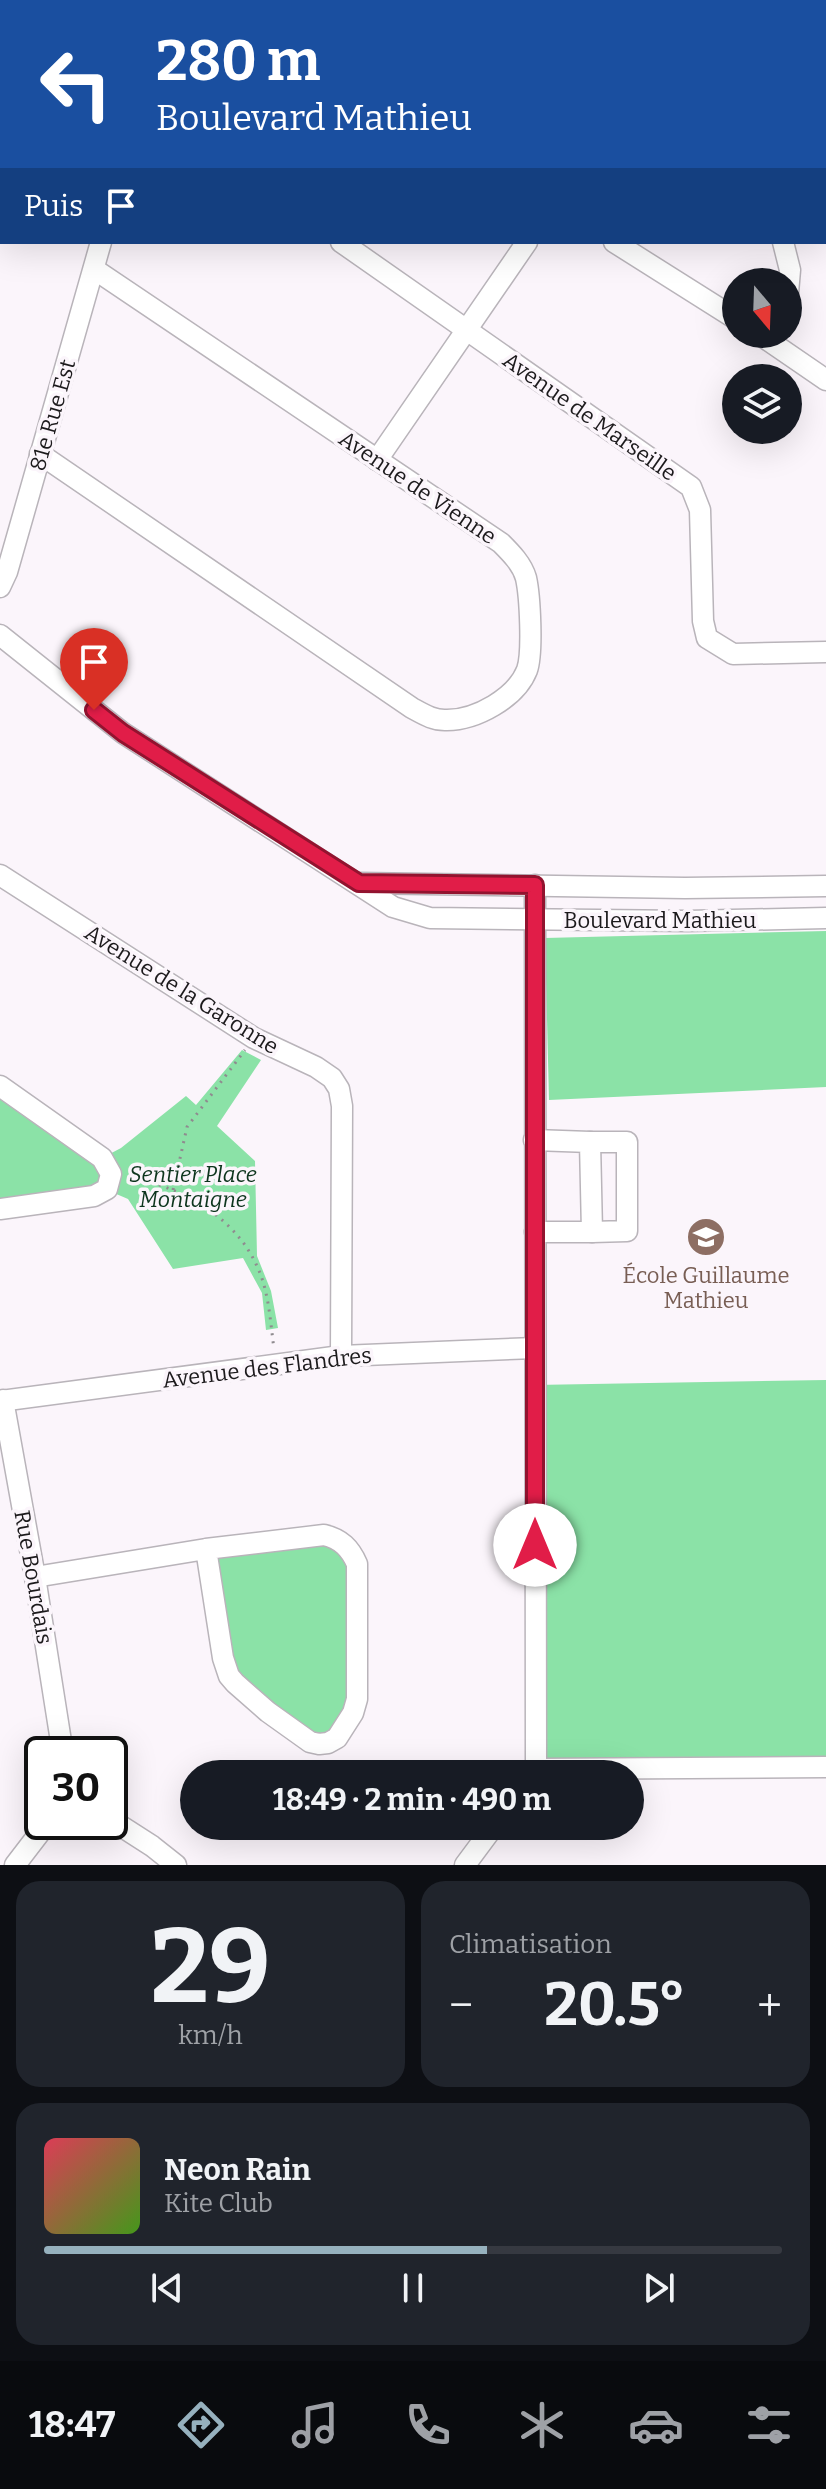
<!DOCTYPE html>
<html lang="fr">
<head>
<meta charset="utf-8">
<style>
	:root { --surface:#171b24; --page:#20242c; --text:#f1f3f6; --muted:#9ea1a6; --line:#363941; --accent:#96b1be }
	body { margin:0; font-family:Bitter,serif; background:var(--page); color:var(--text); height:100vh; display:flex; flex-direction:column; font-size:30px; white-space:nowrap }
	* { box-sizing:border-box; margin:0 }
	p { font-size:26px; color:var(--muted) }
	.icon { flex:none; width:44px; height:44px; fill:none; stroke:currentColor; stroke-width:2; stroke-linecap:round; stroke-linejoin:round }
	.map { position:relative; height:1865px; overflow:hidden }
	.sheet { display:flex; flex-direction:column; gap:16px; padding:16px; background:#0d0f14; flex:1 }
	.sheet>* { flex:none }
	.hud { position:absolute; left:0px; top:0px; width:826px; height:244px; box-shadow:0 8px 32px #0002; background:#1a4fa0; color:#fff; overflow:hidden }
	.needle { width:52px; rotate:161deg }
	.tools { position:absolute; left:722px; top:268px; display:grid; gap:16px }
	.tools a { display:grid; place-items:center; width:80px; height:80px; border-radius:50%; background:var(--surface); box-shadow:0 8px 32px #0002; font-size:40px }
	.speed { position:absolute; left:24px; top:1736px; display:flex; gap:16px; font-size:40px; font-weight:700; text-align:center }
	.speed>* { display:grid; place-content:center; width:104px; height:104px; border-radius:50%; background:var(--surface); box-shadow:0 8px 32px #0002; line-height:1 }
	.speed .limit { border:4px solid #111; border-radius:12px; background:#fff; color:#111 }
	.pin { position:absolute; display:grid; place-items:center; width:68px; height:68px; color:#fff; margin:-82px -34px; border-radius:50% 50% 50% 0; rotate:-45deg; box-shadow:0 0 8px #0007 }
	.pin .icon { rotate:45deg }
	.me { position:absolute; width:88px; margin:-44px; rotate:0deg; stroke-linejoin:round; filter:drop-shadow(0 0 6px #0008) }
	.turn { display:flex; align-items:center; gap:28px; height:168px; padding:0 24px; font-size:36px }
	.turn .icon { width:104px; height:104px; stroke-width:2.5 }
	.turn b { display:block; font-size:56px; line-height:68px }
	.then { display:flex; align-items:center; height:76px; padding:0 24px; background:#0003; gap:16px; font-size:30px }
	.big { font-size:60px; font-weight:700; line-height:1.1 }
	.sheet .tile { flex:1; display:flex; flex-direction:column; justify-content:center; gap:12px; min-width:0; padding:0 28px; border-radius:24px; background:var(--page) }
	.sheet .dial { align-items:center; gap:0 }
	.dial b { font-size:104px; line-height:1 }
	.song { display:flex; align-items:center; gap:24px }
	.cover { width:96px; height:96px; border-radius:12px; background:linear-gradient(135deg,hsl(350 70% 55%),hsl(100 70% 35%)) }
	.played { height:8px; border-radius:4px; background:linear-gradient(90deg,var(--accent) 60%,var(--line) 60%) }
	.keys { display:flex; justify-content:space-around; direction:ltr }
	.heat { display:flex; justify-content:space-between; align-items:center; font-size:44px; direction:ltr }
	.sheet .tiles { flex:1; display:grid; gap:16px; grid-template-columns:1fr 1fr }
	.tile:last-child { grid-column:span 2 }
	.trip { position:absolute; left:180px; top:1760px; width:464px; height:80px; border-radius:40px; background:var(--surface); box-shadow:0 8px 32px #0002; font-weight:700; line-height:80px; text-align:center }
	.tab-bar { display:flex; height:128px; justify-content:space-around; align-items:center; background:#090b0e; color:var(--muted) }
	.tab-bar .icon { width:56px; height:56px }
	.tab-bar .active { color:var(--accent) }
	.tab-bar b { font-size:36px; color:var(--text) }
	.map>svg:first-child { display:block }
	.green { fill:#8be2a7 }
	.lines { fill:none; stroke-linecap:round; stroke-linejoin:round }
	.minor-casing { stroke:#b9b4ba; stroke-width:23 }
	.path { stroke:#8f8b8f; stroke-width:3; stroke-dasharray:2 6; stroke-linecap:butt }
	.minor { stroke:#fff; stroke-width:20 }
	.route-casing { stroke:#92132f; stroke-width:20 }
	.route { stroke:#e11d48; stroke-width:14 }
	.labels { text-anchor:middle; stroke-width:7; stroke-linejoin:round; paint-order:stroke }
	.street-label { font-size:22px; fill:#1c1a1c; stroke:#fbf5fb }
	.park-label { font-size:22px; font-style:italic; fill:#0d351d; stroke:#fbf5fb }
	.education-label { font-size:22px; fill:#785e54; stroke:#fbf5fb }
</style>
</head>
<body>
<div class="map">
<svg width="826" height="1865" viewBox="0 0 826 1865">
	<rect width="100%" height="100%" fill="#fbf5fb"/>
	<!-- green -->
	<g class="green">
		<path d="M826,931V1087L549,1100L545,938Z"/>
		<path d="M242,1050L261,1060L217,1126L255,1161L257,1256L271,1291L278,1328L266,1330L262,1293L243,1258L173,1269L128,1199L107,1190L0,1209V1086L102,1158L121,1148L186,1096L196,1105Z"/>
		<path d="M826,1380V1767L536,1769L534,1385Z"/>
		<path d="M324,1535L352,1553L357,1699L328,1743L235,1683L206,1549Z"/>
	</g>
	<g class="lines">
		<!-- minor casing -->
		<g class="minor-casing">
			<g id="minor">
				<path d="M266,0L269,2"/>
				<path d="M168,2V0"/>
				<path d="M607,2V0L629,2"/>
				<path d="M341,242L691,487L700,510L703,621L707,638L733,654L826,652"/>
				<path d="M614,242L736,319"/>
				<path d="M783,242L790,270L788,293"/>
				<path d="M759,334L826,380"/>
				<path d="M40,454L412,708C423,714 434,721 447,720C476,720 516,698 527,670C533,653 530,596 526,578C522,564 511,553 501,543L94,269"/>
				<path d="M377,460L527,242"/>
				<path d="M0,587L7,572L101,242"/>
				<path d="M0,635L123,733L393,907L430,918L688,921L826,918"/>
				<path d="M0,875L254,1038L316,1067L332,1078L339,1089L342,1106L341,1356"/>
				<path d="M359,883L685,888L826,886"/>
				<path d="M535,885L536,1769L826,1767"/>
				<path d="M0,1086L102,1158L111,1174L107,1189L94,1196L0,1209"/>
				<path d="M534,1140L590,1142L592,1232H535"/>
				<path d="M590,1142H627V1231L592,1232"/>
				<path d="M3,1400L35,1577L63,1754"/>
				<path d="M0,1401L341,1356L535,1348"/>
				<path d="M35,1577L206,1549L324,1535C341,1539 350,1548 357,1564V1699L353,1713L337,1738L328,1743L319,1744L310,1742L268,1712L235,1683L229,1676L223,1658L206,1549"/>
				<path d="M110,1819L152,1846L176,1865"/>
				<path d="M15,1865L48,1822"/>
				<path d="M465,1865L494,1826"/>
			</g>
		</g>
		<!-- path -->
		<g class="path">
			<path d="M128,1177C179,1186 233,1215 256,1264C269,1290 270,1320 274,1349"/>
			<path d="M173,1190L187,1127L245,1050"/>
		</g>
		<!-- minor -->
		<use href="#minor" class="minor"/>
	</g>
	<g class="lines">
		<!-- route casing -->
		<g class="route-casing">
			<path id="route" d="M94,710L123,733L359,883L535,885V1545"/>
		</g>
		<!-- route -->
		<use href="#route" class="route"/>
	</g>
	<!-- icons -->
	<defs>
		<g id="school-disc" transform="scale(2)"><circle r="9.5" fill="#8d6e63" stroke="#fbf5fb"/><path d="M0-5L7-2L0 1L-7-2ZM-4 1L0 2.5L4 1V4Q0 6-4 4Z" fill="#fff"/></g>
	</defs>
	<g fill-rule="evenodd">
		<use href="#school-disc" x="706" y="1237"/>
	</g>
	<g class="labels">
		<!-- street labels -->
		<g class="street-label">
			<text transform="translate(52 415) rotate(-74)" y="8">81e Rue Est</text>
			<text transform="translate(590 416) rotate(35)" y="8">Avenue de Marseille</text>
			<text transform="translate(418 487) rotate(34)" y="8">Avenue de Vienne</text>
			<text x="660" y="928">Boulevard Mathieu</text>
			<text transform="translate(182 989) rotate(32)" y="8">Avenue de la Garonne</text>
			<text transform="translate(267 1367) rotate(-7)" y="8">Avenue des Flandres</text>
			<text transform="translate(34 1577) rotate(80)" y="8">Rue Bourdais</text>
		</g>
		<!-- park labels -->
		<g class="park-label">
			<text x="193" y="1182">Sentier Place<tspan x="193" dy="25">Montaigne</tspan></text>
		</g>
		<!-- education labels -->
		<g class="education-label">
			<text x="706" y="1283">École Guillaume<tspan x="706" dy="25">Mathieu</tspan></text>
		</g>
	</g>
</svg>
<div class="tools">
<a><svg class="needle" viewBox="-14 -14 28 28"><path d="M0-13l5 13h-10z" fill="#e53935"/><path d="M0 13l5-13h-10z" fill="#9ea1a6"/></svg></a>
<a><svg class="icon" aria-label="layers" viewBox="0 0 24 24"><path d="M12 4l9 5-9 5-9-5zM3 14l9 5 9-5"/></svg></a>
</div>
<div class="speed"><div class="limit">30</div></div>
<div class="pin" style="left:94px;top:710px;background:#d93025"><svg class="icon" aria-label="arrive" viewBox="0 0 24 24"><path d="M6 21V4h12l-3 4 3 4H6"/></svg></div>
<svg class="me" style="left:535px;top:1545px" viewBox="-20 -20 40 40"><circle r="19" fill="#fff"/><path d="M0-13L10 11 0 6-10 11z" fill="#e11d48"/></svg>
<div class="trip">18:49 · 2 min · 490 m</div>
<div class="hud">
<div class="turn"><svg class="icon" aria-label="left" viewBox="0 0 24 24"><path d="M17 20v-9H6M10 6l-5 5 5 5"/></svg><div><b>280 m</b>Boulevard Mathieu</div></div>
<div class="then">Puis<svg class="icon" aria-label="arrive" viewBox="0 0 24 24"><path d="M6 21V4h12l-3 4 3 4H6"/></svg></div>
</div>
</div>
<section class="sheet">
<div class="tiles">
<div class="tile dial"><b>29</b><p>km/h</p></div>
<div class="tile"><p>Climatisation</p>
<div class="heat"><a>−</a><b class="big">20.5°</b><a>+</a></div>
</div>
<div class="tile">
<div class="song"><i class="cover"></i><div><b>Neon Rain</b><p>Kite Club</p></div></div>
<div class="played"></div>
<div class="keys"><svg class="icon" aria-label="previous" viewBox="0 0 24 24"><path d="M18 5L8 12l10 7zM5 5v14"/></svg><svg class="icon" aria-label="pause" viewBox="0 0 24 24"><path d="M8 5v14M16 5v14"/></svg><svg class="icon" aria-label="next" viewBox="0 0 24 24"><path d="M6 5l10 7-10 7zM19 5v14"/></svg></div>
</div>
</div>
</section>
<nav class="tab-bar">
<b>18:47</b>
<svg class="icon active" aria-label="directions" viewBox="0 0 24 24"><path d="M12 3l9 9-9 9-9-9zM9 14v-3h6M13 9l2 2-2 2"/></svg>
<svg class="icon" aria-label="music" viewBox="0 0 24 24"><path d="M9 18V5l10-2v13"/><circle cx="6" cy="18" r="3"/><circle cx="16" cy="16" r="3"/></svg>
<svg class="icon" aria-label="phone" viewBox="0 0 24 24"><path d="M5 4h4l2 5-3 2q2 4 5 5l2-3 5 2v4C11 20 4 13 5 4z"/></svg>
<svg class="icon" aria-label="climate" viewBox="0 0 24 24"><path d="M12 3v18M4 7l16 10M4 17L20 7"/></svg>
<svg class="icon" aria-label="car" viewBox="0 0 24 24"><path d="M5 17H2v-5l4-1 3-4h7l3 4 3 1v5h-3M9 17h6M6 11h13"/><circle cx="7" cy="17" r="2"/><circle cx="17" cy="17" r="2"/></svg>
<svg class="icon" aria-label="filters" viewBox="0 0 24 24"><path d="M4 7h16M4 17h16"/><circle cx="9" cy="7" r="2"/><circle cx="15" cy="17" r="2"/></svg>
</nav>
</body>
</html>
